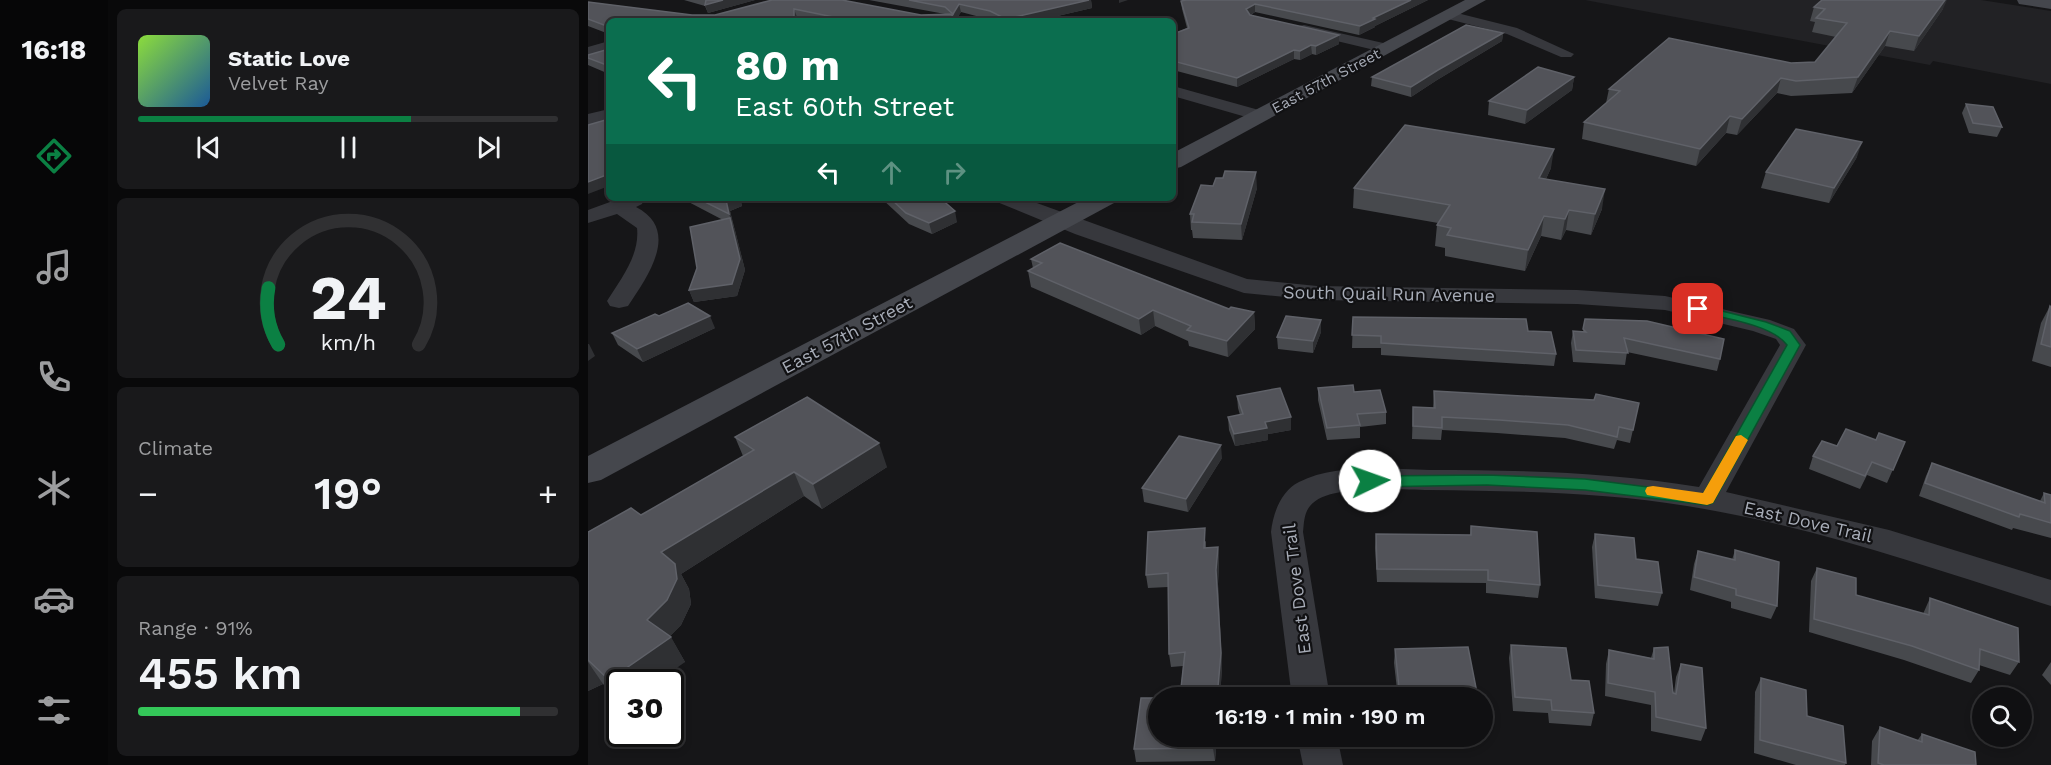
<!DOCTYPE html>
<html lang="en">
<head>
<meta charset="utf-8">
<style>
	:root { --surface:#101012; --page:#19191b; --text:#f1f3f6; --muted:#9c9d9f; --line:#303032; --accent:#0b8043 }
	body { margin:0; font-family:"Work Sans",sans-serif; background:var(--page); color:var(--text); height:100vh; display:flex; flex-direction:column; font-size:22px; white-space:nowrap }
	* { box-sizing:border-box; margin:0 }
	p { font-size:20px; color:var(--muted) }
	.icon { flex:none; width:33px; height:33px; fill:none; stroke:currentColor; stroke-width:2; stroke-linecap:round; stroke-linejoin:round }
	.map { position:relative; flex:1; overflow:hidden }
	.drawer { display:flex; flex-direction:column; gap:9px; padding:9px; background:#09090a; width:480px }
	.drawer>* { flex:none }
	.guide { position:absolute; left:18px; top:18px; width:570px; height:183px; border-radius:9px; box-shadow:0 3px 9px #0003,0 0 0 2px var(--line); background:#0b6e4f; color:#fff; overflow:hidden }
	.fabs { position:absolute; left:1384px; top:687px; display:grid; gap:12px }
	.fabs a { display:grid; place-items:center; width:60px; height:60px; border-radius:50%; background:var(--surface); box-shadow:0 3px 9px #0003,0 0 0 2px var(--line); font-size:30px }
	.speed { position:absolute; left:18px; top:669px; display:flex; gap:12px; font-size:30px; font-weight:700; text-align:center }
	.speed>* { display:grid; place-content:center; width:78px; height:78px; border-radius:50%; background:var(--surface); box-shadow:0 3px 9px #0003,0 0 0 2px var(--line); line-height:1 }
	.speed .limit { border:3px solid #111; border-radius:9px; background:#fff; color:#111 }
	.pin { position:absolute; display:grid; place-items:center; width:51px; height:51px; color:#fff; margin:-26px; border-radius:12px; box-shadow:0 3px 9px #0006 }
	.me { position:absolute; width:66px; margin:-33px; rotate:87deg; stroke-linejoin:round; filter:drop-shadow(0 0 4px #0008) }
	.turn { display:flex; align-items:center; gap:21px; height:126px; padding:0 30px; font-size:27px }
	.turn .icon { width:78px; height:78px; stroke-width:2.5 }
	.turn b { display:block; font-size:42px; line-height:51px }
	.lanes { display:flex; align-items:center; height:57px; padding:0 30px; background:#0003; justify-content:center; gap:30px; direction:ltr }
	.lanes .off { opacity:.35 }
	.big { font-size:45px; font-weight:600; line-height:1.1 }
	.drawer .tile { flex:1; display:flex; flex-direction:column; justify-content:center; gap:9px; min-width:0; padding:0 21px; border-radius:9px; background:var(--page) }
	.drawer .dial { align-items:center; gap:0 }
	.dial svg { height:156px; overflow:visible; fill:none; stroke:var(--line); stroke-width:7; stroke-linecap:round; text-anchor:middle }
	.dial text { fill:var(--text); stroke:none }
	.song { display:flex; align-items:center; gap:18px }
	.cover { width:72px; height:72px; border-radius:9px; background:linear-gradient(135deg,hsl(90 70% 55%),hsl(210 70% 35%)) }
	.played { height:6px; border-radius:3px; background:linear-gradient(90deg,var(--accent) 65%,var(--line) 65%) }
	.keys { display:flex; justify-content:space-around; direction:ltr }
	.heat { display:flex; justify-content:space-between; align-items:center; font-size:33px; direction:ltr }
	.charge { height:9px; border-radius:4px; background:linear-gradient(90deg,#34c759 91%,var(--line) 0) }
	.trip { position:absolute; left:560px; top:687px; width:345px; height:60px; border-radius:30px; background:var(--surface); box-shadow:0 3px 9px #0003,0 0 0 2px var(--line); font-weight:600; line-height:60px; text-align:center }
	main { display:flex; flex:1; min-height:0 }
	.tabs { display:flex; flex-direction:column; width:108px; justify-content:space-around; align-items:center; background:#060607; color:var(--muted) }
	.tabs .icon { width:42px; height:42px }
	.tabs .active { color:var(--accent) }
	.tabs b { font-size:27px; color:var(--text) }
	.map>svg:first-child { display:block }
	.built { fill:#222225 }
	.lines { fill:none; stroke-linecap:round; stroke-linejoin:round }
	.minor { fill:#37383d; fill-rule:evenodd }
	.secondary { fill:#45474d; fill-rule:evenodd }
	.wall { fill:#47494d }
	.shaded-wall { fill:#2f3033 }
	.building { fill:#525359; stroke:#5f6168; stroke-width:1.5 }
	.route { fill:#0b8043; stroke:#07532c; stroke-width:1.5 }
	.slow { fill:#f59e0b }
	.labels { text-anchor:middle; stroke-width:4.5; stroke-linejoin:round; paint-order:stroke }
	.far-street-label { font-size:15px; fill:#a8adb8; stroke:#111113 }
	.street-label { font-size:18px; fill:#a8adb8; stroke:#111113 }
</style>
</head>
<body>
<main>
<nav class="tabs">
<b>16:18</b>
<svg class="icon active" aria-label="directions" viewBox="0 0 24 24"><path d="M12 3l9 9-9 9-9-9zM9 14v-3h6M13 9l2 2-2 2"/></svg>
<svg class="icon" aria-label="music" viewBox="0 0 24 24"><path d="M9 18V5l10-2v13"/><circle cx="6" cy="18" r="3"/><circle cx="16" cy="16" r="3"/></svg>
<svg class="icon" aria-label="phone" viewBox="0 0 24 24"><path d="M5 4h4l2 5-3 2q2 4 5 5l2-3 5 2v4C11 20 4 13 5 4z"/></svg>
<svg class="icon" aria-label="climate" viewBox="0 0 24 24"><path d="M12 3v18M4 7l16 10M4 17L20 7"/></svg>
<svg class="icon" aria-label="car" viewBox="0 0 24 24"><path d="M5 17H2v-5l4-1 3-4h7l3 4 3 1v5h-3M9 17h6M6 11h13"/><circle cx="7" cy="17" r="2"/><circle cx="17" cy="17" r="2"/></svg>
<svg class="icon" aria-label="filters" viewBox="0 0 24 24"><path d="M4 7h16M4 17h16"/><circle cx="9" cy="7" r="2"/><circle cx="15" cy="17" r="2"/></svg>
</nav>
<section class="drawer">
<div class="tile">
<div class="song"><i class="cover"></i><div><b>Static Love</b><p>Velvet Ray</p></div></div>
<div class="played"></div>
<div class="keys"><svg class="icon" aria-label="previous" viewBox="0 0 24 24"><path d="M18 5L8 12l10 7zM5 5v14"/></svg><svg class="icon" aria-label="pause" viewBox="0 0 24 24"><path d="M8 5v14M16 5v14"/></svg><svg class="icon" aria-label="next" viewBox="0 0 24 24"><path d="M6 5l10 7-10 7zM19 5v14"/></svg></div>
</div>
<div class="tile dial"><svg viewBox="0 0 100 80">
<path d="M14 69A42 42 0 1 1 86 69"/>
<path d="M14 69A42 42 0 0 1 9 40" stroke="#0b8043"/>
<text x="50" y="56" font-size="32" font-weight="700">24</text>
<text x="50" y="72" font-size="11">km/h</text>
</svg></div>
<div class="tile"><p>Climate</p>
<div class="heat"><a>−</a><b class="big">19°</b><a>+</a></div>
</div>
<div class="tile"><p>Range · 91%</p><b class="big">455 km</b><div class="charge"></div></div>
</section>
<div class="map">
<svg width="1463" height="765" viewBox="0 0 1463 765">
	<rect width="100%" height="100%" fill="#161618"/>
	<!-- built -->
	<path class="built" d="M997,0H1393L1463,11V84L1345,61L1342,65Z"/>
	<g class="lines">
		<!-- minor -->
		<g class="minor">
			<path d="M861,11L929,28L986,54L983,57H973L919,34L856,18L854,15Z"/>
			<path d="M716,25L804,45L807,48L799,53L711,32L709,29L711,26Z"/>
			<path d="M21,41V51L0,57V47Z"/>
			<path d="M585,86L678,112L681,116L672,121L585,96Z"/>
			<path d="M21,109V120L0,125V114Z"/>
			<path d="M33,198H56L54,204L48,207C93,230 60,276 40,306L31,308L22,306L19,301C33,279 52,255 49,228L29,214L0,223V210Z"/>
			<path d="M406,198H435L659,279L729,286L989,290L1077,296L1182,320L1206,329L1218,345L1138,492L1301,530L1463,580V606C1343,568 1224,526 1099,506C1014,492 927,491 841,490C813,490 740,483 722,506C716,513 716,523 715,532L742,698H704L683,532C685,513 693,491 711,482C749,463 801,469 842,470C932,470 1022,472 1111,487L1192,345L1188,339L1165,331L1077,310L989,304L729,300L656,293L487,234L409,202Z"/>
			<path d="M709,736H749L755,765H715Z"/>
		</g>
		<!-- secondary -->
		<g class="secondary">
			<path d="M877,0H898L593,167L585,169V153Z"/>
			<path d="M1429,0H1463V9L1431,4Z"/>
			<path d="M498,198H530L526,203L13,480L0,483V456Z"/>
		</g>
	</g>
	<!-- wall -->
	<g class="wall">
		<path d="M96,0H167L120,13L117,6Z"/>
		<path d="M184,0L333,15L357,14L281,0H503L504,8L448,21H407L373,12L367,21H227L209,17V21H21V34L0,26V2L104,15H127Z"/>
		<path d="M598,0H840L787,26V27L771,35L667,12L663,15L751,44L728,55L724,54L712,60L706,59L649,87L585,70V34L599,28L594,9L593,1Z"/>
		<path d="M1226,7L1355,9L1326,51L1297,46L1264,93L1203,96L1189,93L1149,135L1138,133L1108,166L994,139L996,122L1018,103L1021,89L1203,63L1227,62L1248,37L1224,32L1227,22L1222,21Z"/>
		<path d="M915,33L914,41L849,80L823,97L783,86L784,77Z"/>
		<path d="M21,49V74L0,65V55Z"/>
		<path d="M986,77L984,90L937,124L900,115L901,101Z"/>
		<path d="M1378,104L1414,127L1409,137L1381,133L1374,113Z"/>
		<path d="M1269,157L1241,203L1173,188L1178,172Z"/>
		<path d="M963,168L958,179L1014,209L1003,235L978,230L973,240L953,236L937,271L857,256V248L847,246L849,225L850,223L765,208L766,188Z"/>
		<path d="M669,188L654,240L605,238L604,230H603L602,214Z"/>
		<path d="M93,198H152L154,206L142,211L157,270L149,296L106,302L101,290L135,220Z"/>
		<path d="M293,198H352L369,222L344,234L321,224Z"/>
		<path d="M443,259L641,309L666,312L667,329L640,357L601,346L600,341L567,326L553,335L443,287L440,271L445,268Z"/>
		<path d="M1462,306L1463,307V367L1444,361L1453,323Z"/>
		<path d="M71,316L127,328L55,362L30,345L24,333Z"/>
		<path d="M765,317L940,331L968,354L966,366L793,355V348H764Z"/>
		<path d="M997,319L1132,359L1129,371L1039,352L1037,365L985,362L983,343L985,331L995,332Z"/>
		<path d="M733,320V332L725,353L690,349L689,337Z"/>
		<path d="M730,388L766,392L798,412V424L772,427V438L739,440L730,400Z"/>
		<path d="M846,391L1051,403L1042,443L1029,440L1026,449L977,438L909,433L854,430L853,440L824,439L825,407L845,408Z"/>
		<path d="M649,396L703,430L680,434V440L647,446L641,430L640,417L652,415L650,408Z"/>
		<path d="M147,437L299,467L234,509L216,496L93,574L101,589L103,604L93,625L82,636L97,662L32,682V700L15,684L0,691V532L53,515L155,456Z"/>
		<path d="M1288,440L1317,442L1299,483L1279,475L1272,489L1221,469L1225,456L1249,446Z"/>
		<path d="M634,458L600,512L556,502L554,488Z"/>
		<path d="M1344,463L1452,501L1456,493L1463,495V538L1425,528L1424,530L1331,496L1338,476Z"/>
		<path d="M883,526L952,585L950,598L898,593V583L789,582L787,548L788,534L882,535Z"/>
		<path d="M1007,534L1048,559L1074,593L1070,606L1007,598L1004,547Z"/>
		<path d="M618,541V548L630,547L631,560L630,584L634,667L632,698H588L592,697L595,666L583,667L581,654L580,587L560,588L558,575Z"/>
		<path d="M1147,550L1189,606L1183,619L1143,608V602L1102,590L1106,564L1110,551L1144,560Z"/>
		<path d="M1229,568L1268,595L1335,614L1342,598L1431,662L1422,675L1391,665V670L1383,683L1316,660L1221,632L1223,581Z"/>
		<path d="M923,645L983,680L1006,713L1003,726L961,723L960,713L925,711L921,658Z"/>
		<path d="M1066,648L1086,693L1088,677L1093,664L1118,728L1113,741L1063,731V705L1017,696L1018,664L1021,650L1063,658Z"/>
		<path d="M807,649L890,698H810L806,663Z"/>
		<path d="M1463,662V685L1454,675Z"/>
		<path d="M1173,678L1219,716L1258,763L1257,765H1208L1166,753L1167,692Z"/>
		<path d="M1292,727L1329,741L1334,734L1388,765H1283L1284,741Z"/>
		<path d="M629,736L627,761L548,762L546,749Z"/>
	</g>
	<!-- shaded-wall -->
	<g class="shaded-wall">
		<path d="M135,0H167L120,13L117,5Z"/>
		<path d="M501,0H503L504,8L448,21H419L418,19Z"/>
		<path d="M531,0H540L531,3Z"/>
		<path d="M823,0H840L787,26V27L771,35L772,26L785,18Z"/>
		<path d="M1357,0H1359L1355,9L1326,51L1331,36Z"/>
		<path d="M371,4L373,12L367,21L365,14Z"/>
		<path d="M667,4V12L659,17L658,9Z"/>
		<path d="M206,9L209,17V21H206Z"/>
		<path d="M365,14L366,21H361Z"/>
		<path d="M1302,31L1297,46L1264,93L1270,77Z"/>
		<path d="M915,33L914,41L849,80L823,97V87L850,70Z"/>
		<path d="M751,35V44L728,55V46Z"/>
		<path d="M723,45L724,54L712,60V51Z"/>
		<path d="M706,50V59L649,87V78Z"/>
		<path d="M986,77L984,90L937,124L939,110Z"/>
		<path d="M1193,78L1189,93L1149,135L1154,119Z"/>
		<path d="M1142,116L1138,133L1108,166L1112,149Z"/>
		<path d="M1274,142L1269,157L1241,203L1246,188Z"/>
		<path d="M966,149L963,168L949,198L951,178Z"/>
		<path d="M668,172L669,188L654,240L653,224Z"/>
		<path d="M21,174V186L0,194V182Z"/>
		<path d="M1017,189L1014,209L1003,235L1007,214Z"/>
		<path d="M142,198H152L154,206L142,211L145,225L141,214L138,200Z"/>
		<path d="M981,210L978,230L973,240L977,219Z"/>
		<path d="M367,211L369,222L344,234L341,223Z"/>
		<path d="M956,216L953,236L937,271L940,250Z"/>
		<path d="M142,218L147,230L157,270L149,296L106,302L101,290Z"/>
		<path d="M565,310L567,326L553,335L551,319Z"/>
		<path d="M666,312L667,329L640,357L639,341Z"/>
		<path d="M122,316L127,328L55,362L49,349Z"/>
		<path d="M733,320V332L725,353V341Z"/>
		<path d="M0,344H1L7,356L0,361Z"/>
		<path d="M703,417V430L680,434V440L647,446L646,434L677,422Z"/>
		<path d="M291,443L299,467L234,509L225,484Z"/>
		<path d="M633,445L634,458L600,512L598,499Z"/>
		<path d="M206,472L216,496L93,574L101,589L103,604L93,625L78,640L83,637L97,662L69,682H32V696L21,680L73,552Z"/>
		<path d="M630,547L631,560L630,584L634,667L632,698H629L628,570Z"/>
		<path d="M0,662L15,684L0,691Z"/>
		<path d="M626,736H629L627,761L625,748Z"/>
	</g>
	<!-- building -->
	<g class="building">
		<path d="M118,0H135L117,5Z"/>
		<path d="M184,0H254L333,15L365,14L361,21H265L206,9V21H21V27L0,19V2L104,15H127Z"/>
		<path d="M321,0H501L418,19L402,11L371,4L365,14L357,7Z"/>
		<path d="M598,0H823L785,18L787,19L772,26L667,4L658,9L662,15L751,35L728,46L723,45L712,51L706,50L649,78L585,61V34L601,28L593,1Z"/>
		<path d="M1234,0H1357L1331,36L1302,31L1270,77L1208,81L1193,78L1154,119L1142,116L1112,149L996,122L1032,91L1021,89L1081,38L1203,63L1227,62L1259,23L1228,18L1237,9L1226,7Z"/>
		<path d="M878,25L915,33L850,70L823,87L784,77Z"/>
		<path d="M21,49V66L0,58V55Z"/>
		<path d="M950,67L986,77L939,110L901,101Z"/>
		<path d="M1378,104L1405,107L1414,127L1385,123Z"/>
		<path d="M21,119V174L0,182V125Z"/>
		<path d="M817,125L966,149L951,178L1017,189L1007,214L981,210L977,219L956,216L940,250L859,235L863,228L849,225L862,205L766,188Z"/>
		<path d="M1208,129L1274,142L1246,188L1178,172Z"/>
		<path d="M637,171L668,172L653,224L604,222L606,214H602L613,185L625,186L628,178H635Z"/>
		<path d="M109,198H142L138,200L141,214Z"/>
		<path d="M302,198H352L367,211L341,223L318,213Z"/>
		<path d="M142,218L152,259L144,284L101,290L109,268L102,227Z"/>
		<path d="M472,243L641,309L643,307L666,312L639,341L599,330L603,326L565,310L551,319L440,271L454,263L443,259Z"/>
		<path d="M100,303L122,316L49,349L24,333L67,314L71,316Z"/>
		<path d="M1462,306L1463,307V347L1453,344Z"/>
		<path d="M698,316L733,320L725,341L689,337Z"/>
		<path d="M765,317L938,319L940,331L963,332L968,354L793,343V336L764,335Z"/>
		<path d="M997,319L1059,321L1136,339L1132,359L1036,338L1040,353L988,350L985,331L998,332L995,329Z"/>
		<path d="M765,385L766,392L792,390L798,412L769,414L772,425L739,428L730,388Z"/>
		<path d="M692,388L703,417L677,422L679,428L646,434L640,417L655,414L649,396Z"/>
		<path d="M846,391L1006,400L1008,394L1051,403L1045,430L1031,427L1029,437L980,425L911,420L854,417V428L825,426V407L847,408Z"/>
		<path d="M219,397L291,443L225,484L206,472L73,552L87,564L89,579L79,600L59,620L83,637L21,680L0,660V532L43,508L53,515L166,450L147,437Z"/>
		<path d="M1258,429L1288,440L1291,433L1317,442L1305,470L1284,462L1277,476L1225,456L1234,441L1249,446Z"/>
		<path d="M591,436L633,445L598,499L554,488Z"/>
		<path d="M1344,463L1457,503L1456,493L1463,495V523L1432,514L1431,517L1337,483Z"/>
		<path d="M883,526L949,532L952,585L900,580V570L789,569L788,534L883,535Z"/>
		<path d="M617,528L616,548L630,547L628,570L633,653L629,698H588L592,697L597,652L581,654L580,573L558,575L560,532Z"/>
		<path d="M1007,534L1046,538L1048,559L1070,562L1074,593L1010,585Z"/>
		<path d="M1147,550L1191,562L1189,606L1148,595V589L1106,577L1110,551L1147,560Z"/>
		<path d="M1229,568L1268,578V595L1341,615L1342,598L1430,628L1431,662L1392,649L1391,670L1324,646L1226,619Z"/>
		<path d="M923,645L978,648L983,680L1001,681L1006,713L964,710L963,700L927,697Z"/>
		<path d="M880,647L890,698H838L836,686L811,687L807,649Z"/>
		<path d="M1080,647L1085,693L1088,694L1093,664L1114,668L1118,728L1068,717L1067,692L1020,683L1021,650L1066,659V648Z"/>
		<path d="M1173,678L1218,690L1219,716L1255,726L1258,763L1172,740Z"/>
		<path d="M553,698H570V736H626L625,748L546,749Z"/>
		<path d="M1292,727L1334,742V734L1387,752L1388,765H1296L1290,763Z"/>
	</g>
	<!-- route -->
	<path class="route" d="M1110,305L1178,322L1202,331L1212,345L1125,503L1119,505L997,490L899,485L782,487L774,481L782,476L899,475L997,479L1115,494L1199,345C1184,324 1130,317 1105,311V306Z"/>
	<!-- slow -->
	<path class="slow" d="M1153,435L1160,440L1125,503L1119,505L1059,495L1057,491L1059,487L1065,486L1115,493L1148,436Z"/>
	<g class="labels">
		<!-- far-street labels -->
		<g class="far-street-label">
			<text transform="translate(738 81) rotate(-28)" y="5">East 57th Street</text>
		</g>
		<!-- street labels -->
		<g class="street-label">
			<text transform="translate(801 294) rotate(1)" y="6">South Quail Run Avenue</text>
			<text transform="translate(259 335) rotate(-28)" y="6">East 57th Street</text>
			<text transform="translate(1220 522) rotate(13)" y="6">East Dove Trail</text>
			<text transform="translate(709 589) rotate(-97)" y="6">East Dove Trail</text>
		</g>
	</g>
</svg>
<div class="fabs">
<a><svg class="icon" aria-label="search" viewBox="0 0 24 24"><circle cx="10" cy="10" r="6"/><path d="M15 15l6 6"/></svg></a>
</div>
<div class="speed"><div class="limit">30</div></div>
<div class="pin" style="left:1110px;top:309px;background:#d93025"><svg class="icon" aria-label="arrive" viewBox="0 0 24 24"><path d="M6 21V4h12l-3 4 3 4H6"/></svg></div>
<svg class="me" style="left:782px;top:481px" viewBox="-20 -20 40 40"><circle r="19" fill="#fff"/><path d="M0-13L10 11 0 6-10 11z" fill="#0b8043"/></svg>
<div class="trip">16:19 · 1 min · 190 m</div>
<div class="guide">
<div class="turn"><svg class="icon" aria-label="left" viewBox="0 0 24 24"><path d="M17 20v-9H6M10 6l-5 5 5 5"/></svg><div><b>80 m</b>East 60th Street</div></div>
<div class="lanes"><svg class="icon" aria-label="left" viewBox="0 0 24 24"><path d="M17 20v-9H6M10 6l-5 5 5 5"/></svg><svg class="icon off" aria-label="ahead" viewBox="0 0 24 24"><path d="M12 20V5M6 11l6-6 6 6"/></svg><svg class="icon off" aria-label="right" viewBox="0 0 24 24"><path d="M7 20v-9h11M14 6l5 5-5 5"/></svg></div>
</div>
</div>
</main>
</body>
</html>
